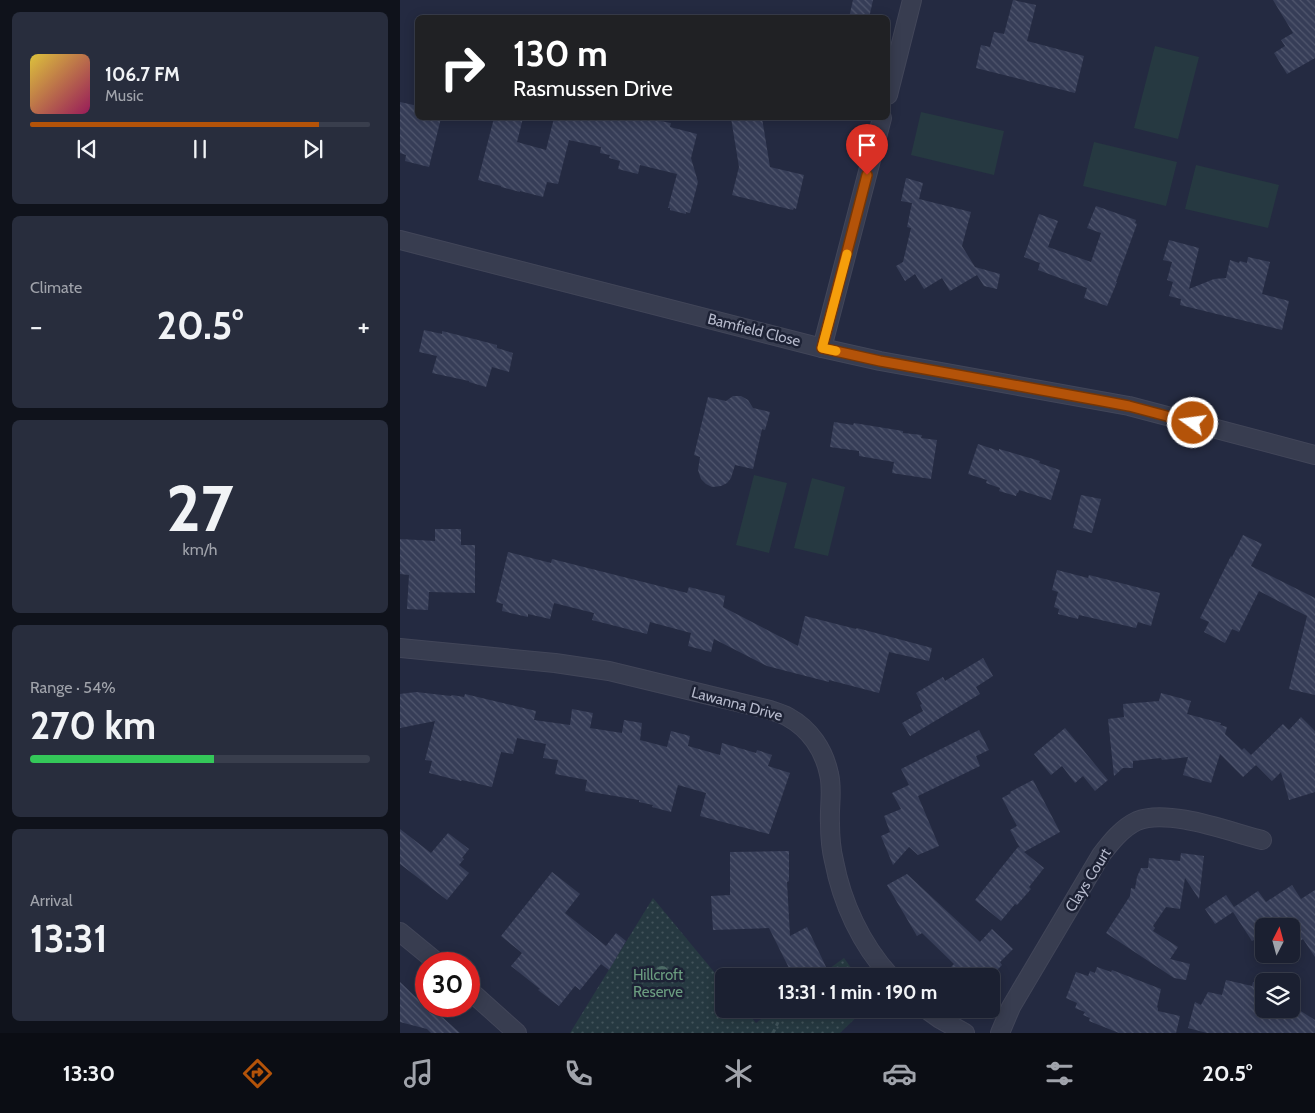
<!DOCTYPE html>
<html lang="en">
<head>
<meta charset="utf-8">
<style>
	:root { --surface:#1b2031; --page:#282d3d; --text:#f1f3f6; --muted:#a0a3ab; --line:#393e4d; --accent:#b45309 }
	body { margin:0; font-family:Cabin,sans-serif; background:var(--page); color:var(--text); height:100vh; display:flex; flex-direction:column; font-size:19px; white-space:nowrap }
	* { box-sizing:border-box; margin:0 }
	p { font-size:16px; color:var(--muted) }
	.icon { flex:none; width:28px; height:28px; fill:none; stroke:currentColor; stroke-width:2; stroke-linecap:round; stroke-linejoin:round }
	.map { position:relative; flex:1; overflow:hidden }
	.sheet { display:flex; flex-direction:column; gap:12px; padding:12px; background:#0f121b; width:400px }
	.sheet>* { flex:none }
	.hud { position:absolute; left:15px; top:15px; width:475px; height:105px; border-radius:8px; box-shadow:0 2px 12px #0003,0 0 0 1px var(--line); background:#202124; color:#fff; overflow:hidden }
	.needle { width:32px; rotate:6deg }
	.fabs { position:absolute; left:855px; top:918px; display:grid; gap:10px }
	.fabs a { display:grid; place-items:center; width:45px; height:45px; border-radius:8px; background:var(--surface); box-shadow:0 2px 12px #0003,0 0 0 1px var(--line); font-size:25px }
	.speed { position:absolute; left:15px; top:952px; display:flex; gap:10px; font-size:25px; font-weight:700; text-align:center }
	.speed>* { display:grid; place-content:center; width:65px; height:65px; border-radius:50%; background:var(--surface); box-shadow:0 2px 12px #0003,0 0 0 1px var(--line); line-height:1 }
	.speed .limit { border:8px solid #d22; background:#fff; color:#111 }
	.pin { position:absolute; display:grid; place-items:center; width:42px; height:42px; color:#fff; margin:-51px -21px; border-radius:50% 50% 50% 0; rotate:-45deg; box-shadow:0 0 5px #0007 }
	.pin .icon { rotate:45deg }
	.me { position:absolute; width:55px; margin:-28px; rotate:284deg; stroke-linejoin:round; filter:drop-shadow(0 0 4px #0008) }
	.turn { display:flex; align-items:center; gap:18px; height:105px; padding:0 15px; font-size:22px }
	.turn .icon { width:65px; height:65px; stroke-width:2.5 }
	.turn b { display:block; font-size:35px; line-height:42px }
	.big { font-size:38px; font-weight:800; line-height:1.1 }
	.sheet .tile { flex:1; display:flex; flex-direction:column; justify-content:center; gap:8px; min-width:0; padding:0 18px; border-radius:8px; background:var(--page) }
	.sheet .dial { align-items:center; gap:0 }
	.dial b { font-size:65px; line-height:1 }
	.song { display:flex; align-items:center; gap:15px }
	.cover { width:60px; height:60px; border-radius:8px; background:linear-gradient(135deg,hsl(50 70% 55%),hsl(330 70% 35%)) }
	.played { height:5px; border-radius:2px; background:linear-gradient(90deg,var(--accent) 85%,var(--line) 85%) }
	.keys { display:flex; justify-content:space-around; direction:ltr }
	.heat { display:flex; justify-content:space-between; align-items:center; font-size:28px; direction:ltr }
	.charge { height:8px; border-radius:4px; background:linear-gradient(90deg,#34c759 54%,var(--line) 0) }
	.trip { position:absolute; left:315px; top:968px; width:285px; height:50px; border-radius:8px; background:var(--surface); box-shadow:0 2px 12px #0003,0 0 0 1px var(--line); font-weight:800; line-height:50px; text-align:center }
	.dock { display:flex; height:80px; justify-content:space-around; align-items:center; background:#0b0d14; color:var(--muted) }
	.dock .icon { width:35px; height:35px }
	.dock .selected { color:var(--accent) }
	.dock b { font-size:22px; color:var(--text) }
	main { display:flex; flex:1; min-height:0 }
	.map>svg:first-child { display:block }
	.green { fill:#263941 }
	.park { fill:url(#park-dots) }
	.building { fill:url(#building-back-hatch) }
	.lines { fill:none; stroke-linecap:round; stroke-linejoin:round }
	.minor-casing { stroke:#424659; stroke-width:20 }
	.path { stroke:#3f5259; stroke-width:3; stroke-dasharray:4 4; stroke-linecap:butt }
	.minor { stroke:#383d50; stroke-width:18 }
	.tree { fill:#4b6964 }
	.route-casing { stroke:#753606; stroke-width:12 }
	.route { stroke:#b45309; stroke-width:9 }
	.slow { stroke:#f59e0b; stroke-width:9 }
	.labels { text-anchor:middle; stroke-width:5; stroke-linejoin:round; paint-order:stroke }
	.street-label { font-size:15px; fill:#b5b9cb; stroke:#1d2235 }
	.park-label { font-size:15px; fill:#6b9d80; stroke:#1d2235 }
</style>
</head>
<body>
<main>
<section class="sheet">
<div class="tile">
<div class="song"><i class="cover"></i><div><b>106.7 FM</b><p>Music</p></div></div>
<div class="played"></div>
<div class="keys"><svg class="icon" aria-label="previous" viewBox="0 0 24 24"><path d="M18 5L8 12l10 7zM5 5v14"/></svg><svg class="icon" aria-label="pause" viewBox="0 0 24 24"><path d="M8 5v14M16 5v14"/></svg><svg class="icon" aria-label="next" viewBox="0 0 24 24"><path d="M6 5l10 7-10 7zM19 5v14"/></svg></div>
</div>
<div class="tile"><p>Climate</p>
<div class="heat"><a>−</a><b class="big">20.5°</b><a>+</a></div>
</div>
<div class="tile dial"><b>27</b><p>km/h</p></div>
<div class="tile"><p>Range · 54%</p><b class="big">270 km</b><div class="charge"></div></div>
<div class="tile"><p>Arrival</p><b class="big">13:31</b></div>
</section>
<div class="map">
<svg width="915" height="1033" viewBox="0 0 915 1033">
	<defs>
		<pattern id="park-dots" width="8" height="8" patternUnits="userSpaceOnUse" patternTransform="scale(1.25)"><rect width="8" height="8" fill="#263941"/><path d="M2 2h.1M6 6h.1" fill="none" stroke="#43545b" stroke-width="1.8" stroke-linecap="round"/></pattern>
		<pattern id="building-back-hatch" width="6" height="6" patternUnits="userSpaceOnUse" patternTransform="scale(1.25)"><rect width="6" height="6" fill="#363d57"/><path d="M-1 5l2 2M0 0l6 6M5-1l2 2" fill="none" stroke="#51576e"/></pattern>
	</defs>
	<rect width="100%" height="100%" fill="#242a41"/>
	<!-- green -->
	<g class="green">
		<path d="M755,46L799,57L778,139L734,128Z"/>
		<path d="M521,112L604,131L594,175L511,155Z"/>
		<path d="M694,142L777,162L766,206L683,186Z"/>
		<path d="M796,165L879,185L868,228L785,209Z"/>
		<path d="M354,475L387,483L369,553L336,545Z"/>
		<path d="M412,478L445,487L428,556L394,548Z"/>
	</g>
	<!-- park -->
	<g class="park">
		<path d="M253,898L324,984V1009H344L356,1023L375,1009H465L440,1033H170Z"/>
		<path d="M444,958L457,976H419Z"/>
	</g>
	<!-- building -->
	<g class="building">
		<path d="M453,0H473L469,18H449Z"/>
		<path d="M613,0L636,5L627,41L684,56L675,93L576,68L581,45L590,47L594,32L604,34Z"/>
		<path d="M873,0H915V58L887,74L874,53L885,46L881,40L893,33Z"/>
		<path d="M0,102L18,106V118H41L29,167L5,161L6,155L0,153Z"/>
		<path d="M94,118H123L117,142L146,150L154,118H245L271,123L270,127L297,134L291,158L298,182L290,213L286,212V214L270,210V208H268L277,174L240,165L238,174L218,169L220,161L209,158L210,155L200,153L201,147L169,140L158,184L147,182L143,197L120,191V192L101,187V186L78,180Z"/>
		<path d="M331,118H362L370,167L404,175L396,209L394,208L393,210L332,195L339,167Z"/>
		<path d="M506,178L523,183L519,199L571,212L562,246L575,267L600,274L597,289L584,286L577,275L550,291L542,278L524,289L515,274L505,281L496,266L503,262L511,228L507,227L512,203L501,201Z"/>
		<path d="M696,206L736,220L735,223L737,224L716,282H717L707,306L684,298L687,288L638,270L640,263L624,257L639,214L658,221L648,247L691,262L701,233L687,228Z"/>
		<path d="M769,240L799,248L789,289L814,279L826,278L830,260L839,263L840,261L847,263L848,257L870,262L862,294L889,301L882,330L780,305L781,299L769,296L773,282L767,280L772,262L763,260Z"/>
		<path d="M24,330L42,334V331L74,339L97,345V348L113,353L109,372L92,367L86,387L69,382V381L32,373L37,356L19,352Z"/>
		<path d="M333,396H341L348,400L353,408L370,412L365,430L362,429L353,469L335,465L331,478L327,483L321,486L312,487L306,484L301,479L298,470L300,457L294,455L308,397L326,401Z"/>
		<path d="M434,422L453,425L454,423L503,431V433L522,435L521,438L537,440L531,479L492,473L494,462L459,456V451L430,447Z"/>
		<path d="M578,444L599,451V449L640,461L639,463L660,470L651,500L619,490L618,493H617L616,496L599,491L600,488L586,483L587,480L568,474Z"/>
		<path d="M681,495L701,499L692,533L673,528Z"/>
		<path d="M35,529H61V545H75V593L29,592L28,610L7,609L9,575L0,574V539L35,541Z"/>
		<path d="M843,535L862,544L851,566L915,598V695L889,689L907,616L859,591L839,632L832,629L825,643L804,632L809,622L800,618L831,556L832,557Z"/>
		<path d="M108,552L151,563L152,559L287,593L289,587L325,596L323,607L398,646L405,616L456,629L457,628L532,648L529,661L489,652L479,693L429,680V682L367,666L314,639L311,652L288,646L291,633L250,622L247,634L192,620L194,613L154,603L150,619L128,614V617L102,611L103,604L96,602Z"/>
		<path d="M657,570L688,578L689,575L760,593L751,626L738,622L736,628L679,615L678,619L658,614L659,609L654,607L658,592L652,590Z"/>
		<path d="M583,658L593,676L576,687L580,694L510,736L502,723L523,711L520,705L522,704L516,693L543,677L545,681Z"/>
		<path d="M16,692L51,696L52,695L64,697L65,694L136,711L134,720L170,725L172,709L193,713L190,728L222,733L224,720L242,723L240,740L267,747L271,731L290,736L288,746L320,755L322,743L356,753L357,750L372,755L368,766L390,773L369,834L300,816L306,793L278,785L271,812L252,807L253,805L239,802V800L185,791L187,780L155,774L158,760L143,758L146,744L117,738L113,754L101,752L92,787L62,780L61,781L29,773L32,761L25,760L35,721L0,728V694Z"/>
		<path d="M761,693L791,701L787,714L821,723L820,725L827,727L825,734L842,750L844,748L851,755L883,724L889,730L901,717L915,731V792L889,800L881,772L872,781L856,765L843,777L820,754L811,783L783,775L788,757L762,760L761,758L733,761V768H723L714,776L708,719L724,717L723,704L759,701Z"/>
		<path d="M665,728L708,780L695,791L683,776L675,783L662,766L651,775L634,754Z"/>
		<path d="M579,730L589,750L576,756L580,766L518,796L539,846L518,855L509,847L493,865L481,836L490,832L484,816L501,809L492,793L509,785L501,769Z"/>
		<path d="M633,780L660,832L624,852L644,868L629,887L631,889L617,905L615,904L601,921L575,900L618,847L620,848L610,830L617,826L602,798L611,793L610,792Z"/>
		<path d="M0,829L31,853L48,833L69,849L62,858L64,859L59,865L69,873L47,900L0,864Z"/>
		<path d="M389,851V881L387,882L390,936L407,927L427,969L412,976H393L369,928L313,930L311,896L330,895V852Z"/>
		<path d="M781,853L804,856L799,899L785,878L780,909L766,907L753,926L755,928L753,931L778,947L770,959L790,964L786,980L774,978L706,933L730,896L731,888L735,889L737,877L741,868H748L749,858L780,861Z"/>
		<path d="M152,872L180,894L165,913L206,946L216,933L226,941L209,970L201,964L180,990L175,986L159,1006L138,990L140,989L111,966L122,953L101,936Z"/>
		<path d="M507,874L580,942L592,929L613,949L600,962L602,965L591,976H561L551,967L554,964L522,933L517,936L487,885Z"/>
		<path d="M892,885L901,899L915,890V957L903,939L891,947V926H864V950L856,939L852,941L833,912L815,924L805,909L826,895L834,907L858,891L866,902Z"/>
		<path d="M697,967L711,972L712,970L761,989L757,1007L758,1008V1011L780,1016L776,1033H719L689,1021L690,1018L683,1015L685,1012L675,1008L677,1003L666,998L676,972L688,976L690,971L695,973Z"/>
		<path d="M826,980L852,986L853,982L864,985V1009H891V1005L915,1020V1033H807L788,1028L795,1002L801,1005L808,992L822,995Z"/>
		<path d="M0,982L22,1003L24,1001L26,1003V1006H30L60,1033H31L27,1029L0,1022Z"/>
	</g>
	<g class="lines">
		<!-- minor casing -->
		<g class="minor-casing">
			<g id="minor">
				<path d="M488,95L512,0"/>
				<path d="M0,240L422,348L480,361L729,406L915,455"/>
				<path d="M422,348L482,118"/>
				<path d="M0,648L155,663L209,671L370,710C376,712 383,714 388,717C410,729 424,750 429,774C433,790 429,807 430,823C430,836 431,849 434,861C442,903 461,944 490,976"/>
				<path d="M0,932L39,964"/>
				<path d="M69,990L117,1033"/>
				<path d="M526,1009L540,1019L565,1033"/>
				<path d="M600,1033L611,1007L701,855C711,842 722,828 737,821C768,808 830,832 862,840"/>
			</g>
		</g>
		<!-- path -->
		<g class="path">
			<path d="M445,976L455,969"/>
			<path d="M373,1033L380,1018L399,1009"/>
		</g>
		<!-- minor -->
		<use href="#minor" class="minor"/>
	</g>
	<!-- trees -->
	<circle class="tree" cx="262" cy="973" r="7"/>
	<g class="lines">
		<!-- route casing -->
		<g class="route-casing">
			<path id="route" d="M467,175L422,348L480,361L697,400L729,406L793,423"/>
		</g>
		<!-- route -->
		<use href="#route" class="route"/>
		<!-- slow -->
		<path class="slow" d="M436,351L422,348L447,254"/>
	</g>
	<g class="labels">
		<!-- street labels -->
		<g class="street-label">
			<text transform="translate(354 330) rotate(14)" y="5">Bamfield Close</text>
			<text transform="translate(337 704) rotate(15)" y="5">Lawanna Drive</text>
			<text transform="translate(688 880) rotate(-58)" y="5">Clays Court</text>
		</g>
		<!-- park labels -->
		<g class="park-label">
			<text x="258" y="980">Hillcroft<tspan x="258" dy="17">Reserve</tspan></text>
		</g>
	</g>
</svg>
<div class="fabs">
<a><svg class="needle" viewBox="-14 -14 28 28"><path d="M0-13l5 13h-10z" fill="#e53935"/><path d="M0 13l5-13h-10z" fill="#a0a3ab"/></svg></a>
<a><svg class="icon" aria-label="layers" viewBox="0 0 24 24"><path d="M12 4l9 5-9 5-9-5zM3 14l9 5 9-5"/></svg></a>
</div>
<div class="speed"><div class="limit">30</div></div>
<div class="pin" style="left:467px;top:175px;background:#d93025"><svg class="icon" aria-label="arrive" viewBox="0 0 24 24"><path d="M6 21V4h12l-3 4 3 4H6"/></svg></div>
<svg class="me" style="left:793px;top:423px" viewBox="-20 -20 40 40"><circle r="17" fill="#b45309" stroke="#fff" stroke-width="3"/><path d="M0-11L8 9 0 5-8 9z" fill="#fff"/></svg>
<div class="trip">13:31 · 1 min · 190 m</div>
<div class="hud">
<div class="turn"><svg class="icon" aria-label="right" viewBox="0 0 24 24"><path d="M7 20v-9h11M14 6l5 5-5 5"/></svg><div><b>130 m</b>Rasmussen Drive</div></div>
</div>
</div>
</main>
<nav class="dock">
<b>13:30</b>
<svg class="icon selected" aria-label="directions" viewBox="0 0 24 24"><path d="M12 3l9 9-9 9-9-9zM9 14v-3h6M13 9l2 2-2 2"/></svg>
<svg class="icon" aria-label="music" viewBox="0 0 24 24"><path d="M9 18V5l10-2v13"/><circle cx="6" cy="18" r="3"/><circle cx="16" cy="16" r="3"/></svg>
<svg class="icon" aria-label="phone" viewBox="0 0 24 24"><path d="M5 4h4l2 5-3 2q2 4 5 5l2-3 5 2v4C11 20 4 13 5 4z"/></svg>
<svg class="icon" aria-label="climate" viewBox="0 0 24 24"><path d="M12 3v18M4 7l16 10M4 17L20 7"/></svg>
<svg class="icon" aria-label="car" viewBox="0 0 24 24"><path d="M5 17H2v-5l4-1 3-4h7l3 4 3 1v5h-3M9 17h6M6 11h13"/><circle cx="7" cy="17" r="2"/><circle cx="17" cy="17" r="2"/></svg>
<svg class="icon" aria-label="filters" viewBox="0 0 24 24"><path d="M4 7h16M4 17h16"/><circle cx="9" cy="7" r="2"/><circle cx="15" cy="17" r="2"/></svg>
<b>20.5°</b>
</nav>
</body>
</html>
